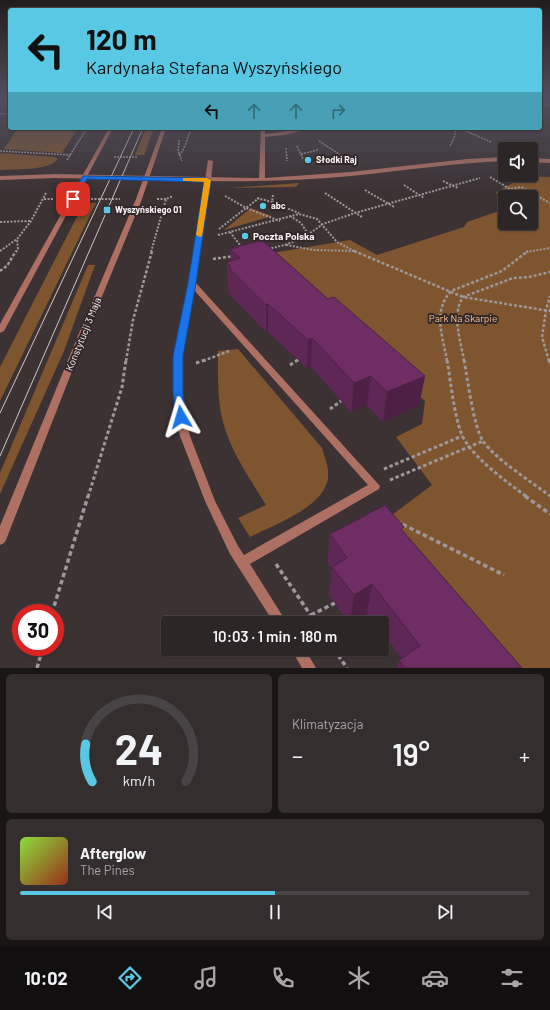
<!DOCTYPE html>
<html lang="pl">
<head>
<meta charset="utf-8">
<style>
	:root { --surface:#2d2627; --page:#352e2f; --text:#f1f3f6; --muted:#a7a5a7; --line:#484344; --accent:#59c8e4 }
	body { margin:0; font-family:Barlow,sans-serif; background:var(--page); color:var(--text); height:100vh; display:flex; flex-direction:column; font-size:15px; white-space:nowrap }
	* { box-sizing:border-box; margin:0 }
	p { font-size:13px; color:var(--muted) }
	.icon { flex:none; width:22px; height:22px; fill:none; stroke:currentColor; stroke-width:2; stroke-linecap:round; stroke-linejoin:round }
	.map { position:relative; height:668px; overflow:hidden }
	.panel { display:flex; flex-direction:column; gap:6px; padding:6px; background:#191515; flex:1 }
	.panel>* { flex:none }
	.guide { position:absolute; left:8px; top:8px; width:534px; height:122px; border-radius:4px; box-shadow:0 1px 3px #0004,0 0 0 1px var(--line); background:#59c8e4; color:#111; overflow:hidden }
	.controls { position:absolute; left:498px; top:142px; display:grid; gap:8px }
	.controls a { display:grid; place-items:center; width:40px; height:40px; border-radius:4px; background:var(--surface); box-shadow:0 1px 3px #0004,0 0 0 1px var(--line); font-size:20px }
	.speed { position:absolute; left:12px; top:604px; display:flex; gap:8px; font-size:20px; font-weight:700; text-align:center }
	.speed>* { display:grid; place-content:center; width:52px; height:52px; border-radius:50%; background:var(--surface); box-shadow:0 1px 3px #0004,0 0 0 1px var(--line); line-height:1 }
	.speed .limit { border:6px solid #d22; background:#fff; color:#111 }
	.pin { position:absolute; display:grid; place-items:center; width:34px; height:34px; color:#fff; margin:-17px; border-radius:8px; box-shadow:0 2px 6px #0006 }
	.me { position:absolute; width:44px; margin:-22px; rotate:353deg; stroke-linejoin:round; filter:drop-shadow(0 0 3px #0008) }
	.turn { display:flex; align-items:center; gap:14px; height:84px; padding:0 12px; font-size:18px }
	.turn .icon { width:52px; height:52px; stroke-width:2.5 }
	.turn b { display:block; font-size:28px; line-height:34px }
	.lanes { display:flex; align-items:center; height:38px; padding:0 12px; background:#0003; justify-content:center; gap:20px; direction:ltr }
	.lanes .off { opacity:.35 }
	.big { font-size:30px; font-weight:600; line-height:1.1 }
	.panel .tile { flex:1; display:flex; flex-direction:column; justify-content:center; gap:6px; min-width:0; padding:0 14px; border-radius:6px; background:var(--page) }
	.panel .dial { align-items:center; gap:0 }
	.dial svg { height:104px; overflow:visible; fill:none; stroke:var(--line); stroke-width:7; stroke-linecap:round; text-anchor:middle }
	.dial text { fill:var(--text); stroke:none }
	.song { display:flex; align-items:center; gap:12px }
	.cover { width:48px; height:48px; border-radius:6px; background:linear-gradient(135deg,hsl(90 70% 55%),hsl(10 70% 35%)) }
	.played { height:4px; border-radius:2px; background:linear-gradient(90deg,var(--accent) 50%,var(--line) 50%) }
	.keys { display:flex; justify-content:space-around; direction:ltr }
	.heat { display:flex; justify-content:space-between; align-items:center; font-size:22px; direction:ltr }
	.panel .tiles { flex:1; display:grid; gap:6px; grid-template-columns:1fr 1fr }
	.tile:last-child { grid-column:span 2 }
	.trip { position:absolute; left:161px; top:616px; width:228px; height:40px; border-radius:4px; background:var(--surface); box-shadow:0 1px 3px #0004,0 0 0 1px var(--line); font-weight:600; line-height:40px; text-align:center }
	.menu { display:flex; height:64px; justify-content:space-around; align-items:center; background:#120f10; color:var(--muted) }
	.menu .icon { width:28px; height:28px }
	.menu .on { color:var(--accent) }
	.menu b { font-size:18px; color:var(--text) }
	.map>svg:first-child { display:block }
	.green { fill:#7e552f }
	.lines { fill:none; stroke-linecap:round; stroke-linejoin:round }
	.path-far4 { stroke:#9f9799; stroke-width:1.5; stroke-dasharray:2 1; stroke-linecap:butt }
	.path-far3 { stroke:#9f9799; stroke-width:2; stroke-dasharray:2 1.5; stroke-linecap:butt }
	.path-far2 { stroke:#9f9799; stroke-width:2.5; stroke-dasharray:3 2; stroke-linecap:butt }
	.path-far1 { stroke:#9f9799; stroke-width:3; stroke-dasharray:3.5 2.5; stroke-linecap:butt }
	.path { stroke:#9f9799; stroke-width:3.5; stroke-dasharray:4.5 3; stroke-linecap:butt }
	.service { fill:#ad7063; fill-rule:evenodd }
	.minor { fill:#ad7063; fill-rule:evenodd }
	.tertiary { fill:#ad7063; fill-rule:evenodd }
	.tram { stroke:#cec6c8; stroke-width:1 }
	.wall { fill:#5f2756 }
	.shaded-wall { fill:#4e2046 }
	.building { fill:#6f2d64; stroke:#4e2046 }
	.route { fill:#1a73e8; stroke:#114b97 }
	.slow { fill:#f59e0b }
	.poi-dot { fill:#59c8e4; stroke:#32282a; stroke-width:1.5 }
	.labels { text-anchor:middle; stroke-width:4; stroke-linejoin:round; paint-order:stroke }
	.far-poi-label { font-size:9px; font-weight:bold; fill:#faf2f4; stroke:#32282a; text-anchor:start }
	.poi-label { font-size:10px; font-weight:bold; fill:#faf2f4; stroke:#32282a; text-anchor:start }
	.park-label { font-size:10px; fill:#fbc393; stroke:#32282a }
	.street-label { font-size:10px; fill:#faf2f4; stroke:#32282a }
</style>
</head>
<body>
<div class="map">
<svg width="550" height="668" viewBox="0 0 550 668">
	<rect width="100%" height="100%" fill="#3c3234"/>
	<!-- green -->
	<g class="green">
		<path d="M18,128H78L62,153L4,149Z"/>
		<path d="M146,128H154L144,155H135Z"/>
		<path d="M0,153L55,157L58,159C48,171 15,169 0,170Z"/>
		<path d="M524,176L550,177V668H501L380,524L432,485L396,437L422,424L425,401L260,255L350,240L377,255L464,227L467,222L505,209V223H531V197L505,198L495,193Z"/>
		<path d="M299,183L297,186L294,187L228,188Z"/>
		<path d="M84,203H96L0,401V367Z"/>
		<path d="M251,208L272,216L224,230Z"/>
		<path d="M88,265H95L64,351L0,494V473Z"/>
		<path d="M238,349L322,448C325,458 329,467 328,478C325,507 273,525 250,537L238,518L266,505C250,479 231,452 223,422C217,399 218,375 218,351Z"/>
	</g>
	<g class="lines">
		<!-- path-far4 -->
		<g class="path-far4">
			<path d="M0,114L10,113"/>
			<path d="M459,128L491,142"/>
			<path d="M179,140L178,151L182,161"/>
			<path d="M319,141L345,158"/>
			<path d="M297,146L304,161"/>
			<path d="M450,146L455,136V128"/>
			<path d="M286,148L287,161"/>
			<path d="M0,151L71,155"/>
			<path d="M301,154L318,150L317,149"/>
			<path d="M179,155C187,148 186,136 193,128"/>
			<path d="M114,157H137"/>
			<path d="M67,160L87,128"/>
		</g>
		<!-- path-far3 -->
		<g class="path-far3">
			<path d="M490,177L510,189L521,187L550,203"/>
			<path d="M443,181L458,188"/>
			<path d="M404,185L424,198"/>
			<path d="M365,190L394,207"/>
			<path d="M325,193L362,217"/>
			<path d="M273,195L272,202L299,213"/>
			<path d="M225,196L246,208L280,221"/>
			<path d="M257,198L272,202"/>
			<path d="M44,199H54"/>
			<path d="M91,199H120"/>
			<path d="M157,199H166"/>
			<path d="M290,216L301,223L308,234"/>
			<path d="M0,222L31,221"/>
			<path d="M219,229L259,198"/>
			<path d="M230,232L243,249"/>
			<path d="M218,235L299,214L317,219L337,242L356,252"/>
			<path d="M286,245L314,250L353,251"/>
			<path d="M268,249L285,245L303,238L323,224L355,213L480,178"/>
			<path d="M0,251L17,239L31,221L46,193"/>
			<path d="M16,252L18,249L17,239"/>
			<path d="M151,252L166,199L173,196"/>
			<path d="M526,252L550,248"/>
		</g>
		<!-- path-far2 -->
		<g class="path-far2">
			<path d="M354,251L463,297L550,311"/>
			<path d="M213,259L234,256"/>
			<path d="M0,271L7,266L16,251"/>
			<path d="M126,361L133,320L152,251"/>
			<path d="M203,361L229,351"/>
			<path d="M296,361L300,358"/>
			<path d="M447,361C443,336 432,312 451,291L502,271L528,251"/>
			<path d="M464,361C461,341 451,315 463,297L513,278L529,277L550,272"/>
			<path d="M549,361L542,337L546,310L550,296"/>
		</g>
		<!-- path-far1 -->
		<g class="path-far1">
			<path d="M447,360C451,383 453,407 460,430C467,454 507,482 527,497"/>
			<path d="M464,360C468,380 473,425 483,441C494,458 533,483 550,496"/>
			<path d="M549,360L550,363"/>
			<path d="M196,363L205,360"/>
			<path d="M290,365L298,360"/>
			<path d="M330,409L341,401"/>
			<path d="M384,469L462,436"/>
			<path d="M390,480L483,441"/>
			<path d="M88,497L122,387L126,360"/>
		</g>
		<!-- path -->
		<g class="path">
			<path d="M525,496L550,514"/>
			<path d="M396,521L504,575"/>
			<path d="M276,564L316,623"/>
			<path d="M52,613L88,496"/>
			<path d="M311,615L335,603"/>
			<path d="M334,649L347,668"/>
			<path d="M37,668L43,647"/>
		</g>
		<!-- service -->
		<path class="service" d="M208,160L213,161L211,180L208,182L205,180Z"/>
		<!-- minor -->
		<g class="minor">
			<path d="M550,104V106L540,107V105Z"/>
			<path d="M261,128H265V134C281,133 297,128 313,128L284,135L265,137V178L350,172L467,159L505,157V161C453,163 402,171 351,176C304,180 258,182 211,181L196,283L380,486L379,489L250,564L287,623H274L230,554L205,501L180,436L176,417L174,393V356L188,283L205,181L55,178L0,180V176L55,174L259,178ZM194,290L368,485L244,555L238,546L215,501L190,436L186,417L182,393V356Z"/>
			<path d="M531,158L550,159V163L531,162Z"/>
			<path d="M291,649H305L316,668H302Z"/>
		</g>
		<!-- tertiary -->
		<g class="tertiary">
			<path d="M109,128H113L4,331L0,333V324Z"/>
			<path d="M162,128H166L142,199L85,338L6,540L4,543L0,545V526L77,338L136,199Z"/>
		</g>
		<!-- tram -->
		<g class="tram">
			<path d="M0,413L134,128"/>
			<path d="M0,456L143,128"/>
		</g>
	</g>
	<!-- wall -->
	<g class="wall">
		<path d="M230,249L328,299L425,376L419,405L383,422L367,405L351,412L311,367L307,368L268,332H266L230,295V291L228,289L227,262L231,261Z"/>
		<path d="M403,531L522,668H397L399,660L402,659L382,632V623H375L367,613L350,623H349L329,595L332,569L327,563L330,534Z"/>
	</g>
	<!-- shaded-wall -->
	<g class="shaded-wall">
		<path d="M268,304V332H266V305Z"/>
		<path d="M312,338L311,367L307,368L308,340Z"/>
		<path d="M371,376L367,405L351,412L354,383Z"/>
		<path d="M425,376L419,405L383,422L387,392Z"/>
		<path d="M372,584L367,613L350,623L354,595Z"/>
	</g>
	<!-- building -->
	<g class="building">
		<path d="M262,240L328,299L334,297L425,376L387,392L371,376L354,383L312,338L308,340L268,304L266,305L229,268L231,267L227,262L240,258L230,249Z"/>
		<path d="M385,505L404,527L401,529L522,668H405L399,660L420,646L372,584L354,595L332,567L347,558L330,534Z"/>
	</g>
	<!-- sky -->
	<linearGradient id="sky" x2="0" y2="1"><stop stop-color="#211c1d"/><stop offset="0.51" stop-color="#504f5c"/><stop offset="1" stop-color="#504f5c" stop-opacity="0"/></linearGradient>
	<rect width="550" height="191" fill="url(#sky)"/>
	<!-- route -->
	<path class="route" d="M83,176L208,178L211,180L196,283L183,356V393L186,417L185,420H177L176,417L173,393V356L188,283L204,182L87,179L75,200H71L70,199Z"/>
	<!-- slow -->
	<path class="slow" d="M183,178H208L211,180L202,236L200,237L196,235L204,182L186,181H183Z"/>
	<!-- markers -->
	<g class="poi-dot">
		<circle cx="308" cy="160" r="4"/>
		<circle cx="263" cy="206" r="4"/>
		<rect x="103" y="206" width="8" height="8" rx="2"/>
		<circle cx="245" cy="236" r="4"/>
	</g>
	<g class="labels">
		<!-- far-poi labels -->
		<g class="far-poi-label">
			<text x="316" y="163">Słodki Raj</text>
			<text x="271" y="209">abc</text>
			<text x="115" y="213">Wyszyńskiego 01</text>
		</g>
		<!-- poi labels -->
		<g class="poi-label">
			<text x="253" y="240">Poczta Polska</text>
		</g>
		<!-- park labels -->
		<g class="park-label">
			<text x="463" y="322">Park Na Skarpie</text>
		</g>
		<!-- street labels -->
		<g class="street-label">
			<text transform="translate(83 334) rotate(-68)" y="4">Konstytucji 3 Maja</text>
		</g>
	</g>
</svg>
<div class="controls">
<a><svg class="icon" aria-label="sound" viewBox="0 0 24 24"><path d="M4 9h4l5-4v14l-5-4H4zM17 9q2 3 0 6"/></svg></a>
<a><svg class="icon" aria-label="search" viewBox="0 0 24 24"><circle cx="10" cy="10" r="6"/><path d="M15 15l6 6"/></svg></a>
</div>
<div class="speed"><div class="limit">30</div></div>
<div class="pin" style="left:73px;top:199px;background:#d93025"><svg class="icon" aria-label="arrive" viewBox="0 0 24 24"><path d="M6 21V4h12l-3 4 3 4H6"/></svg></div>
<svg class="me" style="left:181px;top:417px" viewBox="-20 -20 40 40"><path d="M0-17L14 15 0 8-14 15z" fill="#1a73e8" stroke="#fff" stroke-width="4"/></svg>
<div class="trip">10:03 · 1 min · 180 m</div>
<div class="guide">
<div class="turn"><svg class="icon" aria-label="left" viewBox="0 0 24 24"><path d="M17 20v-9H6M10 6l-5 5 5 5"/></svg><div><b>120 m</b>Kardynała Stefana Wyszyńskiego</div></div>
<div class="lanes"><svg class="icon" aria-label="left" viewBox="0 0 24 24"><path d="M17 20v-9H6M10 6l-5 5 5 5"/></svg><svg class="icon off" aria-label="ahead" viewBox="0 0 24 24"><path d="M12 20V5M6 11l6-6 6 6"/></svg><svg class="icon off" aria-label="ahead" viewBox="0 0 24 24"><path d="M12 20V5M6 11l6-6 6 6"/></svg><svg class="icon off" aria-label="right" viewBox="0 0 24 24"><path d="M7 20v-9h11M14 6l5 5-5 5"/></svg></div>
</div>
</div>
<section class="panel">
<div class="tiles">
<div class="tile dial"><svg viewBox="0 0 100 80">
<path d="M14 69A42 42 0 1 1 86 69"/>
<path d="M14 69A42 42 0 0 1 9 40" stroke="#59c8e4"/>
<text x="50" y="56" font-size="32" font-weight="700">24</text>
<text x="50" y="72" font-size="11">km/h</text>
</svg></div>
<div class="tile"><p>Klimatyzacja</p>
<div class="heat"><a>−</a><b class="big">19°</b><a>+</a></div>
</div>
<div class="tile">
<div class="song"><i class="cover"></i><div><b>Afterglow</b><p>The Pines</p></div></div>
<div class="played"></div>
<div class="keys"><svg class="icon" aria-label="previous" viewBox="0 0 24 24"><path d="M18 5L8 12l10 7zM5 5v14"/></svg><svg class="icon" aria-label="pause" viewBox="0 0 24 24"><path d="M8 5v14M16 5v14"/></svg><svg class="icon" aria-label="next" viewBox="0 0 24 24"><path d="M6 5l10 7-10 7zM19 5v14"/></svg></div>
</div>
</div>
</section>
<nav class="menu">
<b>10:02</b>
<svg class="icon on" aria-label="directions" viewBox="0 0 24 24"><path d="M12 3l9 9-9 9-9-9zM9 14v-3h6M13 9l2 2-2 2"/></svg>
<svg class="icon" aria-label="music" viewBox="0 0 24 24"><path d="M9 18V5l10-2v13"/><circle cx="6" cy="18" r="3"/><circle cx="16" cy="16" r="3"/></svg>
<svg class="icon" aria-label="phone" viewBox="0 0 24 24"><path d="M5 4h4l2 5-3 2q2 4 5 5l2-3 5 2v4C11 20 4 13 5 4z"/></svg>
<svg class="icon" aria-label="climate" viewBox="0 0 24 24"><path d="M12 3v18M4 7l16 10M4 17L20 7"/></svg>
<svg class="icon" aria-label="car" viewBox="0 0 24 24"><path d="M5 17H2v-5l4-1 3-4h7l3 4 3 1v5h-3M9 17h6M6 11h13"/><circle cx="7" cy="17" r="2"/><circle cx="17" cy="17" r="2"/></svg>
<svg class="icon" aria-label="filters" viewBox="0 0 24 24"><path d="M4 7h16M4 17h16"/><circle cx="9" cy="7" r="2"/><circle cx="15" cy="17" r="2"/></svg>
</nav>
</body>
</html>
